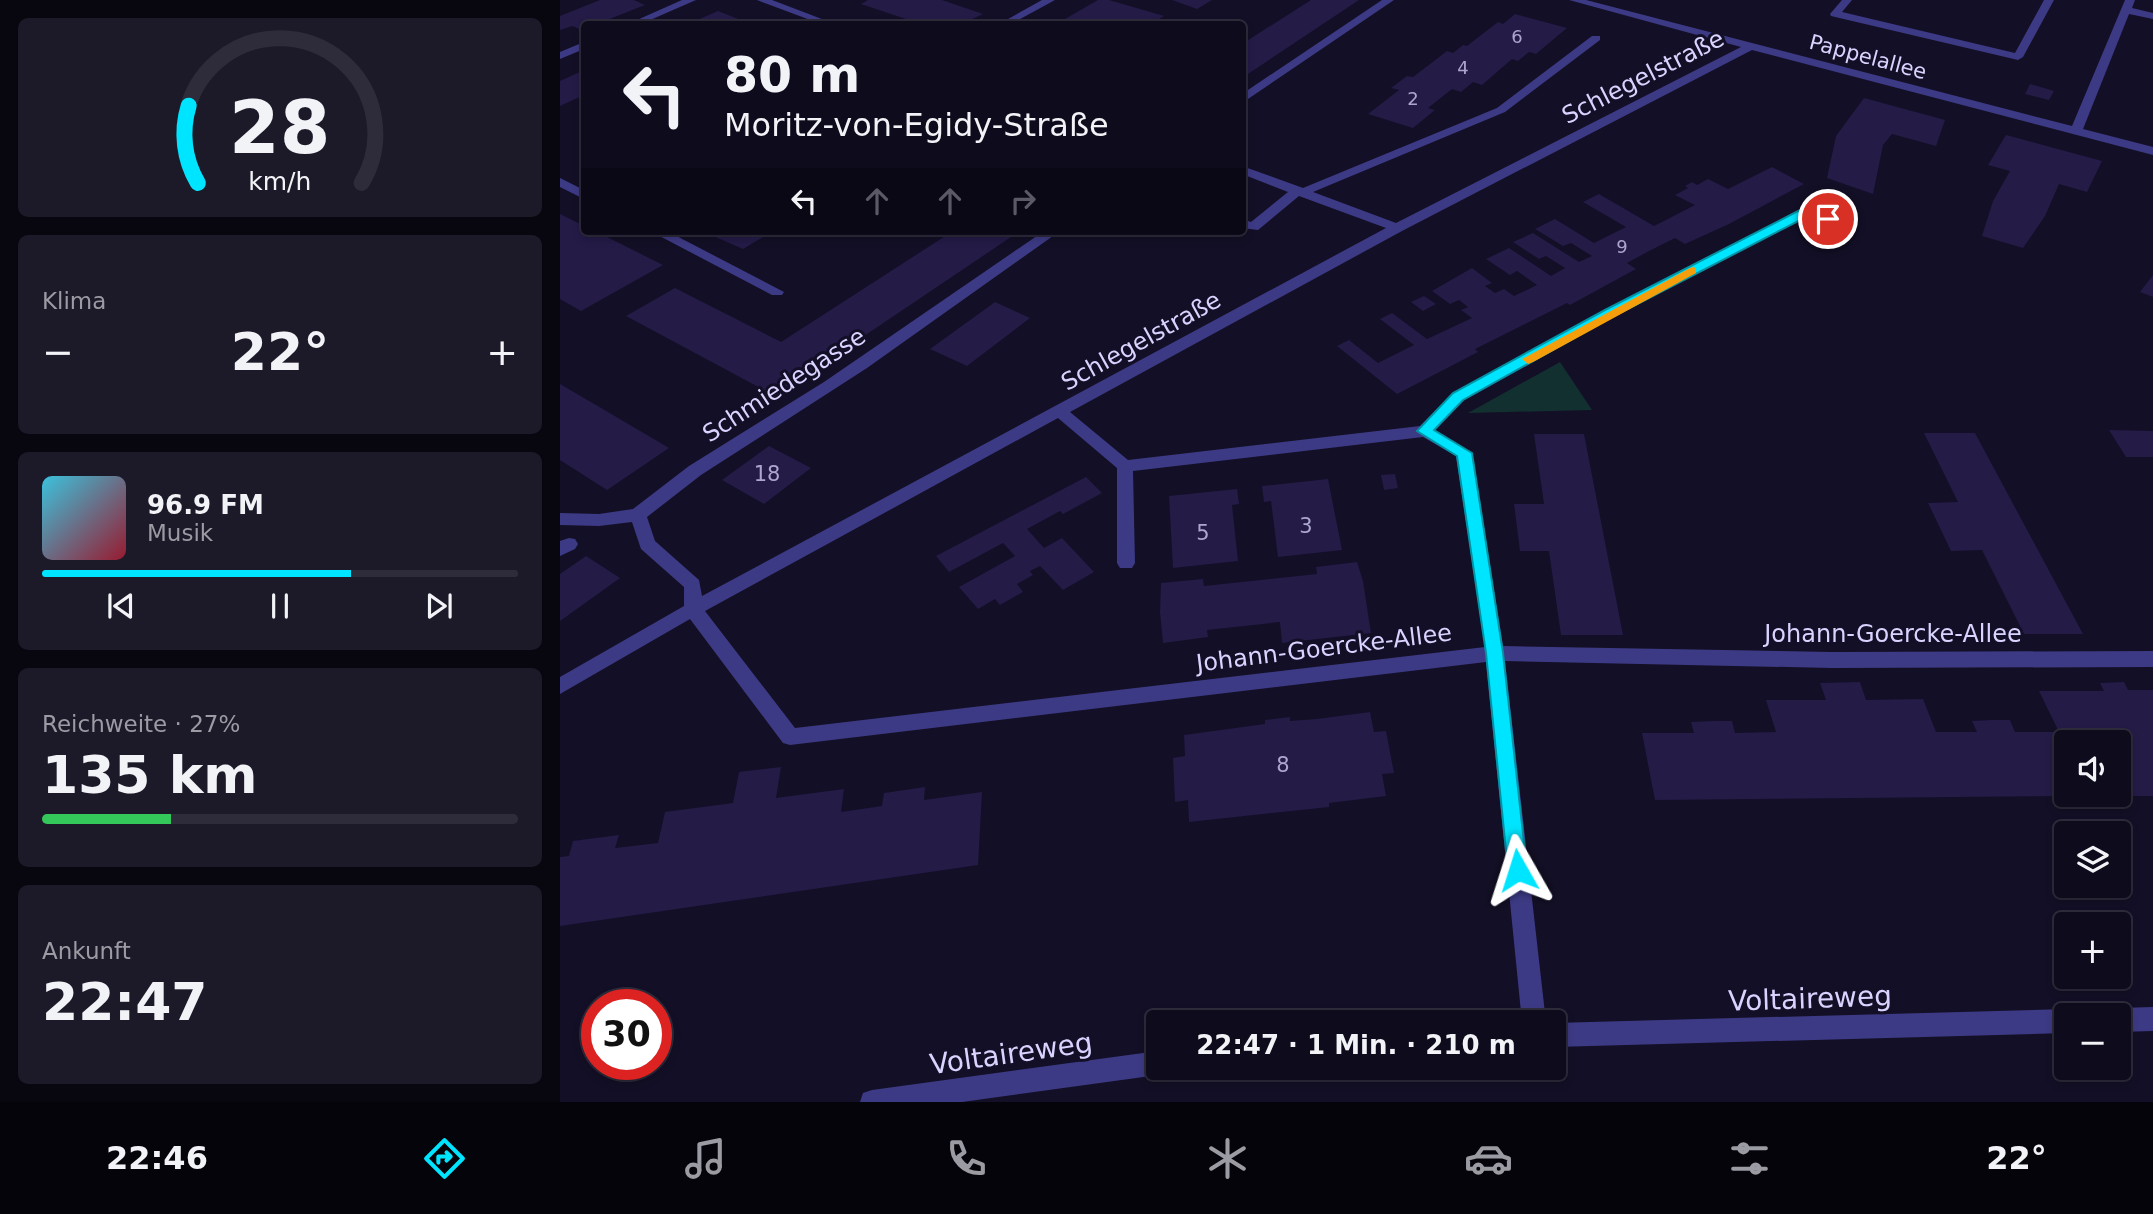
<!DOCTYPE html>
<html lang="de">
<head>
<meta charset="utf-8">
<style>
	:root { --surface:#0e0b1c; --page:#1c1929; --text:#f1f3f6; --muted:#9b9ba3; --line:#2e2b3b; --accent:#00e5ff }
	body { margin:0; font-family:"DejaVu Sans",sans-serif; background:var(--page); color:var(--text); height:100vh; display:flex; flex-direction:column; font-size:26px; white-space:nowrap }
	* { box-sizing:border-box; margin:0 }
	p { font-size:23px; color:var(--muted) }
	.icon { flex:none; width:38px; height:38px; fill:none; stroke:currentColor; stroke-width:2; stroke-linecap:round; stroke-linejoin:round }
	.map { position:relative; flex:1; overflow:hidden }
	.panel { display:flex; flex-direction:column; gap:18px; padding:18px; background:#08060f; width:560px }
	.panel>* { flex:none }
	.guide { position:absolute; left:21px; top:21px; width:665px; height:214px; border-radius:7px; box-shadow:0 4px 10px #0003,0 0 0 2px var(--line); background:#0e0b1c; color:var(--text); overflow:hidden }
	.tools { position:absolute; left:1494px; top:730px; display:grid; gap:14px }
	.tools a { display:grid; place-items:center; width:77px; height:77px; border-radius:7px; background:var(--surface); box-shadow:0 4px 10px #0003,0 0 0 2px var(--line); font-size:35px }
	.speed { position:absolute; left:21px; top:989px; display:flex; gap:14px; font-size:35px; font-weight:700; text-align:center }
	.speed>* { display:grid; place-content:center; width:91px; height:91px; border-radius:50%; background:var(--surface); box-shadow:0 4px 10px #0003,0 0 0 2px var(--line); line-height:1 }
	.speed .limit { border:10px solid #d22; background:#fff; color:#111 }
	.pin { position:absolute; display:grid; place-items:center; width:60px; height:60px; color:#fff; margin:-30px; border:4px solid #fff; border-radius:50%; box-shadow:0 2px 7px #0007 }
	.me { position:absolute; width:77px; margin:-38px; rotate:354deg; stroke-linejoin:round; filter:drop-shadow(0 0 5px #0008) }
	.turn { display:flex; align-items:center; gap:24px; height:147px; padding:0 28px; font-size:32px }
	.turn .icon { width:91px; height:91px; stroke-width:2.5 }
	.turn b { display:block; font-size:49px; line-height:60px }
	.lanes { display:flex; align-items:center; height:66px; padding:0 28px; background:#0003; justify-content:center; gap:35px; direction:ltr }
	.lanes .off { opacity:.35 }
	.big { font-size:52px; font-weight:800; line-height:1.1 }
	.panel .widget { flex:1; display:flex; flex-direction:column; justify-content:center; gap:10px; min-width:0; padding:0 24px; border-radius:10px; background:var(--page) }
	.panel .dial { align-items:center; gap:0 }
	.dial svg { height:182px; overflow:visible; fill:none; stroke:var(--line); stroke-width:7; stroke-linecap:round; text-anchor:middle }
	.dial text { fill:var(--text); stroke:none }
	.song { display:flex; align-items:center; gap:21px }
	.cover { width:84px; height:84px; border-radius:10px; background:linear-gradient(135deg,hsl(190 70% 55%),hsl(350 70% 35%)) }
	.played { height:7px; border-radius:4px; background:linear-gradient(90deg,var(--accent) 65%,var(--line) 65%) }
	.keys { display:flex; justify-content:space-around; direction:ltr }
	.heat { display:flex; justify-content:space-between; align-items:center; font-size:38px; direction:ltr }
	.charge { height:10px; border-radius:5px; background:linear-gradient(90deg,#34c759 27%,var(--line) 0) }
	.trip { position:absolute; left:586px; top:1010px; width:420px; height:70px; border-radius:7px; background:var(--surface); box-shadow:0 4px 10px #0003,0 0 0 2px var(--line); font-weight:800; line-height:70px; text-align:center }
	.tabs { display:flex; height:112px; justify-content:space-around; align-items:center; background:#06040b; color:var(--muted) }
	.tabs .icon { width:49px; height:49px }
	.tabs .active { color:var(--accent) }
	.tabs b { font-size:32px; color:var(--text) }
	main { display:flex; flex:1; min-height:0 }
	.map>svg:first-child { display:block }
	.green { fill:#12302f }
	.building { fill:#241b47 }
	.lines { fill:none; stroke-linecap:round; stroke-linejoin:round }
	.minor { fill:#3d3a85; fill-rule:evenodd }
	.route { fill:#00e5ff; stroke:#0095a6; stroke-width:2 }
	.slow { fill:#f59e0b }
	.labels { text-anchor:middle; stroke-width:6; stroke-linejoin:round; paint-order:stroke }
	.far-number-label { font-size:18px; fill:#aca6d1 }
	.far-street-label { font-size:21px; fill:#d9d4ff; stroke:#130f26 }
	.number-label { font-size:21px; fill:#aca6d1 }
	.street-label { font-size:24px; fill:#d9d4ff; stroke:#130f26 }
	.near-street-label { font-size:28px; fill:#d9d4ff; stroke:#130f26 }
</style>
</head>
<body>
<main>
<section class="panel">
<div class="widget dial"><svg viewBox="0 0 100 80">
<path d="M14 69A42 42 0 1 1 86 69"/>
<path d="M14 69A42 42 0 0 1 10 35" stroke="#00e5ff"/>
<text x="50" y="56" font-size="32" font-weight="700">28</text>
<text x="50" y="72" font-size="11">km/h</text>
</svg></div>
<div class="widget"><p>Klima</p>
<div class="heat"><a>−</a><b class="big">22°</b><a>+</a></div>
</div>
<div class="widget">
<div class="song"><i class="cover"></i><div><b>96.9 FM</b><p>Musik</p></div></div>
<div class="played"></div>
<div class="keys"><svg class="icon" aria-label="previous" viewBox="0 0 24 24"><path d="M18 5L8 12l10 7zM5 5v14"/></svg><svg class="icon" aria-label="pause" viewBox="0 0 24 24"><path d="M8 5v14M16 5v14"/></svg><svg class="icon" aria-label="next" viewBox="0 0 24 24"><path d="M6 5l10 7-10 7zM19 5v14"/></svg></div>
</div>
<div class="widget"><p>Reichweite · 27%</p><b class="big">135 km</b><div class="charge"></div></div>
<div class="widget"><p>Ankunft</p><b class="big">22:47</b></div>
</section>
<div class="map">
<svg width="1593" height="1102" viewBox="0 0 1593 1102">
	<rect width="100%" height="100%" fill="#130f26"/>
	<!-- green -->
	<path class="green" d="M1000,362L1032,410L908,413Z"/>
	<!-- building -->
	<g class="building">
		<path d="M40,0H74L85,5L37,24H24L22,30L12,26L0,30V16Z"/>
		<path d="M308,0H382L423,14L402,24H361L301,4Z"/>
		<path d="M538,0H549L604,16L591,24H523L505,19Z"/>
		<path d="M612,0H652L637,9Z"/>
		<path d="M751,0H799L682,78V44Z"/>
		<path d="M158,11L186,22L180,24H128Z"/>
		<path d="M955,14L1007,28L976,54L969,52L958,61L952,59L922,85L913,82L901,92L892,89L868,108L875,110L853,128L808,114L839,90L831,88L847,76L853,77L887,51L893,53L903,45L907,46L938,22L943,24Z"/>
		<path d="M24,70V95L0,106V81Z"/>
		<path d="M1470,84L1494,91L1489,100L1465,94Z"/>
		<path d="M1304,98L1385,120L1376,146L1332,134L1323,145L1313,194L1267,178L1276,136Z"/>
		<path d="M1446,135L1542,161L1527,192L1499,184L1485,216L1463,248L1422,236L1433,201L1450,171L1428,165Z"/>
		<path d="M1212,167L1244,184L1169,224L1125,244L1115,238L1091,250L1067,263L1076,269L1010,305L1007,303L915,349L918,352L837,394L777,346L789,340L818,363L854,345L820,319L832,313L867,339L912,318L901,310L908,307L899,300L890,304L872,291L912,268L932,283L925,286L935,293L944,289L954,296L977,285L957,271L950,275L926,259L949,248L991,276L1005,268L986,256L979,259L953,242L973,233L1019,262L1032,256L1011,243L1003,246L975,229L995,219L1034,243L1066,227L1023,202L1039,194L1094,226L1135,205L1115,195L1128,188L1125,186L1132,182L1137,185L1148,179L1168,189Z"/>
		<path d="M0,214L24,226V231H35L103,265L21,311L0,299Z"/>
		<path d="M158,231H213L183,249L151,235Z"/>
		<path d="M393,231H460L215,396L66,316L115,288L221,342Z"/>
		<path d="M1593,275V297L1580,292Z"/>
		<path d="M864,296L876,304L863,311L851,302Z"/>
		<path d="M435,302L470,318L407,366L370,349Z"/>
		<path d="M0,384L36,405L109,448L47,490L0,460Z"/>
		<path d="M1549,430L1593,431V457H1566Z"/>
		<path d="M1364,433H1415L1523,634H1464L1422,550L1391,551L1368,503L1398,502Z"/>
		<path d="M974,434H1024L1063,635H1001L989,551H960L954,504H984Z"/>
		<path d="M209,446L251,468L204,504L162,480Z"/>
		<path d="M835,474L838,488L824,490L821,475Z"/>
		<path d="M526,477L542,493L503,514L500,511L467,529L484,548L502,538L534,572L503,590L480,566L470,571L473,575L457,584L463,592L440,605L435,599L418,609L399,587L455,556L443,543L389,572L376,556Z"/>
		<path d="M768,479L782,550L718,557L711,501L704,502L702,486Z"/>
		<path d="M677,489L679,504L672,505L678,561L613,568L609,496Z"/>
		<path d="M26,556L60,578L0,621V574Z"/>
		<path d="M797,562L803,581L811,633L722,643L720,622L647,630L648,637L603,643L600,612L601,583L643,579L644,586L701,580L757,574L756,567Z"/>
		<path d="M1300,682L1306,700L1363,699L1376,732H1417L1412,721L1431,720H1450L1455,732H1499L1479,691H1544L1540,683L1564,682L1568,690H1593V796H1559V742H1507V796L1095,800L1082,733H1134L1131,722L1153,721H1172L1175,733L1216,732L1206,700H1266L1260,683Z"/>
		<path d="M810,712L814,732L826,731L834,773L822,774L826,796L769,803V807L629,822L628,800L615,802L613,758L625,756L624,735L705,724V720L730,717V721L757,719Z"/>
		<path d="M221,767L216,798L284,789L281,812L322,806L324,793L365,787L364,800L422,792L418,865L0,926V857L9,856L13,841L59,835L55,848L98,843L105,812L173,803L179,772Z"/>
	</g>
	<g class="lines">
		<!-- minor -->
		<g class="minor">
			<path d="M122,0H136L81,24H68Z"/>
			<path d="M197,0H212L275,24H261Z"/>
			<path d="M482,0H495L451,24H439Z"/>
			<path d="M822,0H834L682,103V94Z"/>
			<path d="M1009,0H1026L1512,126L1565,0H1575L1572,8L1593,13V19L1569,14L1523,129L1593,147V155L1192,50L842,231L510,412L568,460L860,426L893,393L1045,310L1244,209L1298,226L1291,230L1245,217L1055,316L903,401L875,430L912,453L943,646L1272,652L1593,651V667L1272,668L945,661L986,1022H962L926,662L230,745L223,743L130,619L0,694V677L124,606V587L81,549L72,522L39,526L0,525V513L39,514L73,509L129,466L264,382L484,231H500L307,368L141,475L87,517L95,541L139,580L142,596L826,228L739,196L698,230L682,228V219L691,222L728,192L682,174V166L743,188L937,108L1032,36H1040V40L945,112L753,192L836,223L1181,47ZM498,418L557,468V563L560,568H572L575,563L573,471L863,437L896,456L925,647L235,728L145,611Z"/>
			<path d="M1282,0H1292L1282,12L1455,53L1484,0H1494L1463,57L1458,60L1271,16L1270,14Z"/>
			<path d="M24,42V49L0,59V52Z"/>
			<path d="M0,178L24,190V199L0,187Z"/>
			<path d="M90,231H107L224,292L222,295H212Z"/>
			<path d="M9,538L15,539L18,544L15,549L0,556V541Z"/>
			<path d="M1593,1007V1031L1559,1032V1015H1549L1559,1008Z"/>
			<path d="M1507,1009L1516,1015H1507V1033L994,1047V1023Z"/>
			<path d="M598,1051V1068H608L607,1072L598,1075L402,1102H300L303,1093L312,1090Z"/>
		</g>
	</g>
	<!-- route -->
	<path class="route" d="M1240,210H1249L1274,219L1268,223L1246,217L1054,316L903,400L874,430L912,453L943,653L967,870L965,876L958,879L951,876L948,870L926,653L897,456L857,431L893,393L1045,310Z"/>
	<!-- slow -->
	<path class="slow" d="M1132,267L1136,268V273L973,362L968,364L962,359Z"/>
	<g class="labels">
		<!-- far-number labels -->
		<g class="far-number-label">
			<text x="957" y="43">6</text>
			<text x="903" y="74">4</text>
			<text x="853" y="105">2</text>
			<text x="1062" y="253">9</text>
		</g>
		<!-- far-street labels -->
		<g class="far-street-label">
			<text transform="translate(1308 57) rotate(15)" y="7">Pappelallee</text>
		</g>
		<!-- number labels -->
		<g class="number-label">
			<text x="207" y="481">18</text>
			<text x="746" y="533">3</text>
			<text x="643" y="540">5</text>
			<text x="723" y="772">8</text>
		</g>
		<!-- street labels -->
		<g class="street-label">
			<text transform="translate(1083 77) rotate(-27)" y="8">Schlegelstraße</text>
			<text transform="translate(581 341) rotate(-29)" y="8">Schlegelstraße</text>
			<text transform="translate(224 385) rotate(-33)" y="8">Schmiedegasse</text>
			<text x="1333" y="642">Johann-Goercke-Allee</text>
			<text transform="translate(764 648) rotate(-7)" y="8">Johann-Goercke-Allee</text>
		</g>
		<!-- near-street labels -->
		<g class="near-street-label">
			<text transform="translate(1250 998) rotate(-2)" y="10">Voltaireweg</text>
			<text transform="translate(451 1053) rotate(-8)" y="10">Voltaireweg</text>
		</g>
	</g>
</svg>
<div class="tools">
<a><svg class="icon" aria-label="sound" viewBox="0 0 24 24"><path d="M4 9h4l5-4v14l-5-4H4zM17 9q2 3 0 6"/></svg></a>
<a><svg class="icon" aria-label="layers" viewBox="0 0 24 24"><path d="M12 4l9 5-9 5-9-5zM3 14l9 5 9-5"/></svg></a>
<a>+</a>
<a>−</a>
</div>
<div class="speed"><div class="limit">30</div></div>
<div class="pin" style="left:1268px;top:219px;background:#d93025"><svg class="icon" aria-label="arrive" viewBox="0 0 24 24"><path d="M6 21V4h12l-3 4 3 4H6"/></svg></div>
<svg class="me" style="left:958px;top:870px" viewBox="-20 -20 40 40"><path d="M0-17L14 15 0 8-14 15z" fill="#00e5ff" stroke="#fff" stroke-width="4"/></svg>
<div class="trip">22:47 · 1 Min. · 210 m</div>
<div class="guide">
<div class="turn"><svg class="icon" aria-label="left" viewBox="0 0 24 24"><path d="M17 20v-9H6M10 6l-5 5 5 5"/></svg><div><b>80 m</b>Moritz-von-Egidy-Straße</div></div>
<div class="lanes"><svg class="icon" aria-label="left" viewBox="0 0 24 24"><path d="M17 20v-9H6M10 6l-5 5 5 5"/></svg><svg class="icon off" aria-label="ahead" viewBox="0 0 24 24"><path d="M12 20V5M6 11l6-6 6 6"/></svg><svg class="icon off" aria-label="ahead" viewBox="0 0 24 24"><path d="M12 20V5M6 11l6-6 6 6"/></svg><svg class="icon off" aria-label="right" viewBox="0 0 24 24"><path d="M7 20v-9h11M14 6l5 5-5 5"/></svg></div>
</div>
</div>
</main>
<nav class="tabs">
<b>22:46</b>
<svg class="icon active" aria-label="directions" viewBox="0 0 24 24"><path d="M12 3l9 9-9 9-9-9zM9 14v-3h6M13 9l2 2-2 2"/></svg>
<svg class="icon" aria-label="music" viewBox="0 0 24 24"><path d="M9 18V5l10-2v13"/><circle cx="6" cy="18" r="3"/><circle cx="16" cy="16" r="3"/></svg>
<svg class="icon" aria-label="phone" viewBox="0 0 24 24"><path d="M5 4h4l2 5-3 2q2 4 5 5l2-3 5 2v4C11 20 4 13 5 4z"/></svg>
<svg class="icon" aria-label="climate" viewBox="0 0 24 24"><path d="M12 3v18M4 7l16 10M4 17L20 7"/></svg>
<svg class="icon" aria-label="car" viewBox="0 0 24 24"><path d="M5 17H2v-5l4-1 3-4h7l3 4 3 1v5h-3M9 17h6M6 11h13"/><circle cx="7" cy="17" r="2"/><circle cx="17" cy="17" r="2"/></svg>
<svg class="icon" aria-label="filters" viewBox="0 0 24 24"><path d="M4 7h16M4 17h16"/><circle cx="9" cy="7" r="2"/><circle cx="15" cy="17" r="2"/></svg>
<b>22°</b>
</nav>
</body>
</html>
